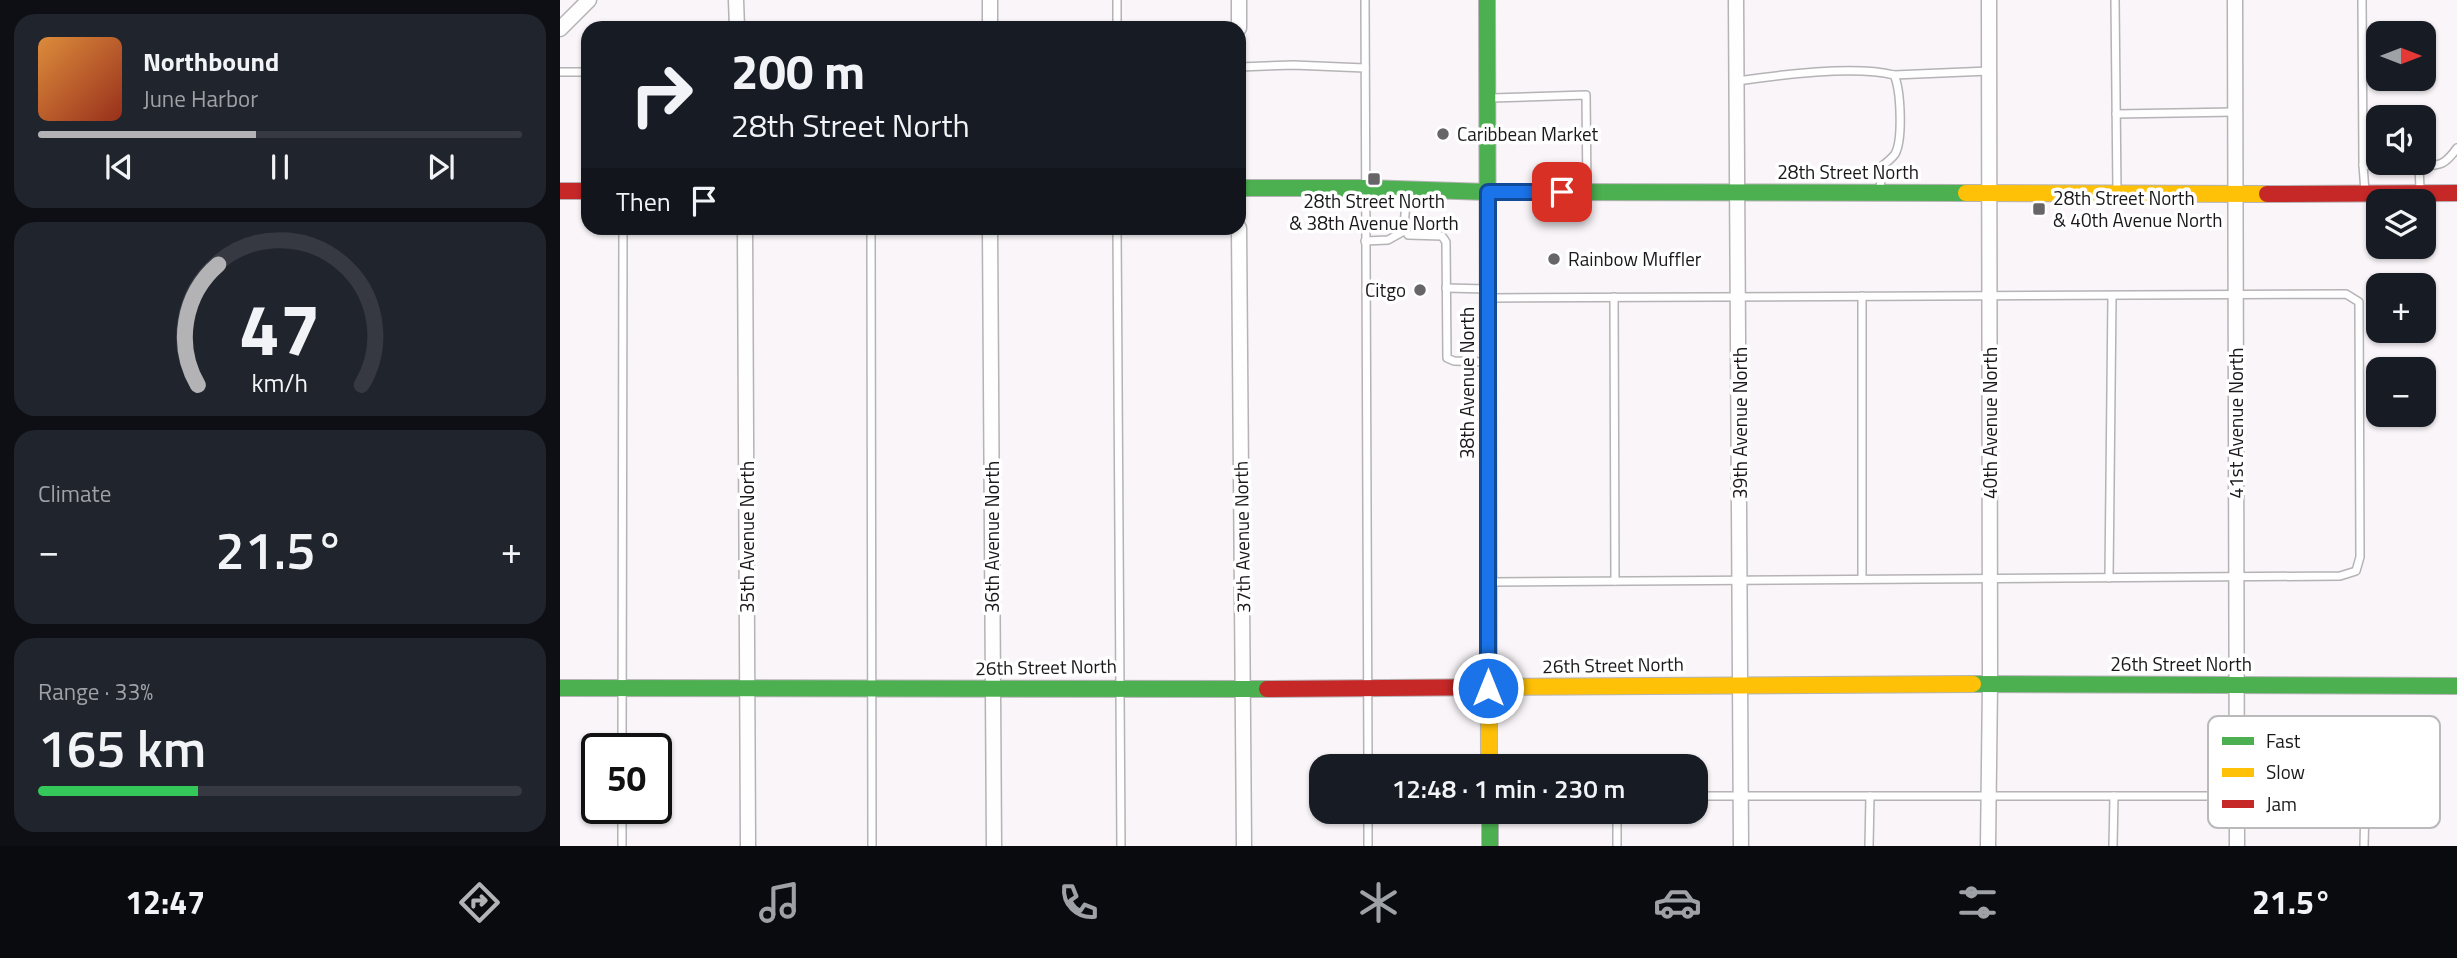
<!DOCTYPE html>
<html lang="en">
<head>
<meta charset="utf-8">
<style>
	:root { --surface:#171b24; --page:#20242c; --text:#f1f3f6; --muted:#9ea1a6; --line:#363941; --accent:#b3b3b6 }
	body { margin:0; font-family:"Titillium Web",sans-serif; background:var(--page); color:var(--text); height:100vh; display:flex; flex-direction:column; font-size:26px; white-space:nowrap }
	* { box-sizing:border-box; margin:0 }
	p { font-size:23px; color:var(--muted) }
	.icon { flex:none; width:38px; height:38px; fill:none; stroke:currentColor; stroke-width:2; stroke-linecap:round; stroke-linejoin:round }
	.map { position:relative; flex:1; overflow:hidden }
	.side { display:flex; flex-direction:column; gap:14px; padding:14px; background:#0d0f14; width:560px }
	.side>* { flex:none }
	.guide { position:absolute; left:21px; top:21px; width:665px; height:214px; border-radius:21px; box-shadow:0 2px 5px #0004; background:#171b24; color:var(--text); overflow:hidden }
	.needle { width:46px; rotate:90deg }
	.controls { position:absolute; left:1806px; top:21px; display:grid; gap:14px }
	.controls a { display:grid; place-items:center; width:70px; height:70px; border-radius:14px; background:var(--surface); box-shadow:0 2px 5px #0004; font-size:35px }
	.speed { position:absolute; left:21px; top:733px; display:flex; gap:14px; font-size:35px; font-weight:700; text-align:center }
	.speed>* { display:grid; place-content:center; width:91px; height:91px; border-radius:50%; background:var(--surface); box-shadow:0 2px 5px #0004; line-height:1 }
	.speed .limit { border:4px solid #111; border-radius:10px; background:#fff; color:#111 }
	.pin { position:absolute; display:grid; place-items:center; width:60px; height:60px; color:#fff; margin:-30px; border-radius:14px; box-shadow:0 4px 10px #0006 }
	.me { position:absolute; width:77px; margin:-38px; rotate:0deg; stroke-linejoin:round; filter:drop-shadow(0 0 5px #0008) }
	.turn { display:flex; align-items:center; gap:24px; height:147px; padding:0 35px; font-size:32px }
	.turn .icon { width:91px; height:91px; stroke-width:2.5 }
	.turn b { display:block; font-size:49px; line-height:60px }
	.then { display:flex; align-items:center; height:66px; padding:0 35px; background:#0003; gap:14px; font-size:26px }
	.big { font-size:52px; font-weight:600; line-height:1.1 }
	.side .widget { flex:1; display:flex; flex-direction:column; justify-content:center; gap:10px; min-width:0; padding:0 24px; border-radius:21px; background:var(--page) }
	.side .dial { align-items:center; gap:0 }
	.dial svg { height:182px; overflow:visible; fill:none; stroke:var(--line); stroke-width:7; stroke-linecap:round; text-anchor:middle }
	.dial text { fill:var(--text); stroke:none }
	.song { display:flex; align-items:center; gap:21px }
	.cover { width:84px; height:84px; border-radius:10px; background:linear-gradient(135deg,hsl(30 70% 55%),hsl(10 70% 35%)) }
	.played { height:7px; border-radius:4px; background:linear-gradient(90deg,var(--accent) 45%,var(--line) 45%) }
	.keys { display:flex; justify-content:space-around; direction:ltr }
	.heat { display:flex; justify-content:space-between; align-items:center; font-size:38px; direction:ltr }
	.charge { height:10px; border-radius:5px; background:linear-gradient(90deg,#34c759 33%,var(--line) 0) }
	.trip { position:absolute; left:749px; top:754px; width:399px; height:70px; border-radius:21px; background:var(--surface); box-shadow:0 2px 5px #0004; font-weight:600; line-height:70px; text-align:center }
	.menu { display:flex; height:112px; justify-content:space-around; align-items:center; background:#090b0e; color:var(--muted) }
	.menu .icon { width:49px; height:49px }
	.menu .current { color:var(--accent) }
	.menu b { font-size:32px; color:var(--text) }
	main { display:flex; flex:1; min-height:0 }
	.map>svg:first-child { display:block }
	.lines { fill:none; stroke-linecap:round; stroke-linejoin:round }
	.lane-casing { stroke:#b5b3b5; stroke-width:10 }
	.street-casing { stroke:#b5b3b5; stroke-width:17 }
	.fast-casing { stroke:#b5b3b5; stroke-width:18 }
	.slow-casing { stroke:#b5b3b5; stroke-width:18 }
	.jam-casing { stroke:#b5b3b5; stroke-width:18 }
	.lane { stroke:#fefefe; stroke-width:7 }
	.street { stroke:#fefefe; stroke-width:14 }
	.fast { stroke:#4caf50; stroke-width:16 }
	.slow { stroke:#ffc107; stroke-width:16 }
	.jam { stroke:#c62828; stroke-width:16 }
	.route-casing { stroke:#114b97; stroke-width:18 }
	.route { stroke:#1a73e8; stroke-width:12 }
	.poi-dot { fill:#686568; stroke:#fff; stroke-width:2.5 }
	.labels { text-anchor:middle; stroke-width:7; stroke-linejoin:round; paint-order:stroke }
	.poi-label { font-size:19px; fill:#1a181a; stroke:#fff; text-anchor:start }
	.street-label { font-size:19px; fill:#1a181a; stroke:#fff }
	.key { fill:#fff; stroke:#bababa; stroke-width:2 }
	.key-label { font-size:19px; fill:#1a181a }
</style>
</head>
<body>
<main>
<section class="side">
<div class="widget">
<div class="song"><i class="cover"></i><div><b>Northbound</b><p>June Harbor</p></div></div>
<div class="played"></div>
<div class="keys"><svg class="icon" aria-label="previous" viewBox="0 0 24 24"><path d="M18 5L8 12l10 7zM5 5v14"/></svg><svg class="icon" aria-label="pause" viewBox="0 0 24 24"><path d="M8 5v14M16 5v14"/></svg><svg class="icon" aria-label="next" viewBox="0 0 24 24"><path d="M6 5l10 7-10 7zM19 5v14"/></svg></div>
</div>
<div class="widget dial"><svg viewBox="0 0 100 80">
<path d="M14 69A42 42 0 1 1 86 69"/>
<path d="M14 69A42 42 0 0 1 23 16" stroke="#b3b3b6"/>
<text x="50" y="56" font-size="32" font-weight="700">47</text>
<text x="50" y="72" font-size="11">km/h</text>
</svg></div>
<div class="widget"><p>Climate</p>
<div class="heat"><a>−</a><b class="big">21.5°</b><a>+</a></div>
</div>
<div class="widget"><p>Range · 33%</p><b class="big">165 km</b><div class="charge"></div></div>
</section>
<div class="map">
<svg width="1897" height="846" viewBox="0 0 1897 846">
	<rect width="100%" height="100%" fill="#f9f5f9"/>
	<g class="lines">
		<!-- lane casing -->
		<g class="lane-casing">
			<g id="lane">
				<path d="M557,0V28"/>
				<path d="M805,0L808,766"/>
				<path d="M1555,0L1557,192"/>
				<path d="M1802,0L1803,165"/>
				<path d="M679,67L733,65L805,68"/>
				<path d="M0,72H28"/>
				<path d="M1334,75L1429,71"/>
				<path d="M1177,81C1219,75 1294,65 1334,75C1341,90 1343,140 1335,154C1332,158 1326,163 1322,166L1320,189"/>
				<path d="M931,98L1026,95L1027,191"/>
				<path d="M1556,114L1675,112"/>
				<path d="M1860,189L1859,166C1880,166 1885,165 1897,148"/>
				<path d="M1805,192L1803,165L1859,166"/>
				<path d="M847,193L844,225L848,235L882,236L886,242L887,358L894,361L926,362"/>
				<path d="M311,228L312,846"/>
				<path d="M557,228L561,846"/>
				<path d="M805,241L828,240L846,230"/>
				<path d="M886,288L927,289"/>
				<path d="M1302,296V579"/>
				<path d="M1054,297L1055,581"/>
				<path d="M931,298L1786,294L1799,302L1800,557L1796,571L1780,576L932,582"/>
				<path d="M1549,578L1552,296"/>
				<path d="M62,749L63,228"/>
				<path d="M1136,796H1677C1712,789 1777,781 1805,806L1804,846"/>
				<path d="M62,808V846"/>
				<path d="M808,812V846"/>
				<path d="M1057,812V846"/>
				<path d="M1309,846L1310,796"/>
				<path d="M1553,846L1554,796"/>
			</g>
		</g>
		<!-- street casing -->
		<g class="street-casing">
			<g id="street">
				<path d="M176,0L177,28"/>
				<path d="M430,0V28"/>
				<path d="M1176,0L1181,846"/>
				<path d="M1675,0L1677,846"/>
				<path d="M679,28V0"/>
				<path d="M0,29L29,0"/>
				<path d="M185,228L188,846"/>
				<path d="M430,228L434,846"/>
				<path d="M679,228L684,846"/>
				<path d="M1428,846L1430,684L1429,0"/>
			</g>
		</g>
		<!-- fast casing -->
		<g class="fast-casing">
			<g id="fast">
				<path d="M927,0L928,370"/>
				<path d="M679,188H805L928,192L1406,193"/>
				<path d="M1413,684L1897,686"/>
				<path d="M0,688L707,689"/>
				<path d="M930,812V846"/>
			</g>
		</g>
		<!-- slow casing -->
		<g class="slow-casing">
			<g id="slow">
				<path d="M1406,193L1707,194"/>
				<path d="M928,370L929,766"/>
				<path d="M941,687L1413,684"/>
			</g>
		</g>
		<!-- jam casing -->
		<g class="jam-casing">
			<g id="jam">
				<path d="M0,191H28"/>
				<path d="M1707,194L1897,193"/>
				<path d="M707,689L941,687"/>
			</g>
		</g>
		<!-- lane -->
		<use href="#lane" class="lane"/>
		<!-- street -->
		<use href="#street" class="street"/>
		<!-- fast -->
		<use href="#fast" class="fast"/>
		<!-- slow -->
		<use href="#slow" class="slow"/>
		<!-- jam -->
		<use href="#jam" class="jam"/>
	</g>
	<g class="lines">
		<!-- route casing -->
		<g class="route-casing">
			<path id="route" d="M928,688V192H1002"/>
		</g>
		<!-- route -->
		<use href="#route" class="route"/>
	</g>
	<!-- markers -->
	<g class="poi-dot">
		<circle cx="883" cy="134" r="7"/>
		<rect x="807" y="172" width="14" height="14" rx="3.5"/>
		<rect x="1472" y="202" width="14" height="14" rx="3.5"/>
		<circle cx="994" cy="259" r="7"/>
		<circle cx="860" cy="290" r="7"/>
	</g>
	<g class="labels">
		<!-- poi labels -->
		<g class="poi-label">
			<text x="897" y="141">Caribbean Market</text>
			<text x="1493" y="205">28th Street North<tspan x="1493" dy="22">&amp; 40th Avenue North</tspan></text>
			<text x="814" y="208" text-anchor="middle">28th Street North<tspan x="814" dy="22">&amp; 38th Avenue North</tspan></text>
			<text x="1008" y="266">Rainbow Muffler</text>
			<text x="846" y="297" text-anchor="end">Citgo</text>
		</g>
		<!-- street labels -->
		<g class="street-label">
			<text x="1288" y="179">28th Street North</text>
			<text transform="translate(907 383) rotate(-90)" y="7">38th Avenue North</text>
			<text transform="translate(1180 423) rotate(-90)" y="7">39th Avenue North</text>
			<text transform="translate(1430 423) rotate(-90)" y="7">40th Avenue North</text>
			<text transform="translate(1676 423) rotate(-90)" y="7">41st Avenue North</text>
			<text transform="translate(187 537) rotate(-90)" y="7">35th Avenue North</text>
			<text transform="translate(432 537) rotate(-90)" y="7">36th Avenue North</text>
			<text transform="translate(682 537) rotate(-91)" y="7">37th Avenue North</text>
			<text x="1621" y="671">26th Street North</text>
			<text transform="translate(1053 665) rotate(-1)" y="7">26th Street North</text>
			<text transform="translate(486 667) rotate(-1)" y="7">26th Street North</text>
		</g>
	</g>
	<!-- legend -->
	<rect x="1648" y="716" width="232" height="112" rx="10" class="key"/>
	<rect x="1662" y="737" width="32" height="8" fill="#4caf50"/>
	<rect x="1662" y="768" width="32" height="9" fill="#ffc107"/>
	<rect x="1662" y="800" width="32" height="8" fill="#c62828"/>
	<g class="key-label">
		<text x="1706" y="748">Fast</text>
		<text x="1706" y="779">Slow</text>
		<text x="1706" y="811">Jam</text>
	</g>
</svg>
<div class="controls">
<a><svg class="needle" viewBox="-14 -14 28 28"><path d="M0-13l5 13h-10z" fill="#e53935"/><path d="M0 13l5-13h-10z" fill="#9ea1a6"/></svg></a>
<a><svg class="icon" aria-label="sound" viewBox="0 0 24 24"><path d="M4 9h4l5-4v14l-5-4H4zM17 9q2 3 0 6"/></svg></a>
<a><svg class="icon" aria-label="layers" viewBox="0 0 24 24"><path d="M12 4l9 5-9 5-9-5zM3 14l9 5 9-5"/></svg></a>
<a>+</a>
<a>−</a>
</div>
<div class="speed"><div class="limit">50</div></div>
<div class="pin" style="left:1002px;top:192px;background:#d93025"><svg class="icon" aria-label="arrive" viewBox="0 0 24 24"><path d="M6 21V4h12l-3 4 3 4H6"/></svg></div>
<svg class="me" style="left:928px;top:688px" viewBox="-20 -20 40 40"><circle r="17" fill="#1a73e8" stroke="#fff" stroke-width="3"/><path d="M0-11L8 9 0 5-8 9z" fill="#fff"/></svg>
<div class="trip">12:48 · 1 min · 230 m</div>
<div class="guide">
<div class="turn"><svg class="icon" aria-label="right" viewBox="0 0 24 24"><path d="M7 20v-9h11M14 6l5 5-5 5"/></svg><div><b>200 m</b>28th Street North</div></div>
<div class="then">Then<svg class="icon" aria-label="arrive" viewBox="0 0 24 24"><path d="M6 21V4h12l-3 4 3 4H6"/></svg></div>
</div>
</div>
</main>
<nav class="menu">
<b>12:47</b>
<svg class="icon current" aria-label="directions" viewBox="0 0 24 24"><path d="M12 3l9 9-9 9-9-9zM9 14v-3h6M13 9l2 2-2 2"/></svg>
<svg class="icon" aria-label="music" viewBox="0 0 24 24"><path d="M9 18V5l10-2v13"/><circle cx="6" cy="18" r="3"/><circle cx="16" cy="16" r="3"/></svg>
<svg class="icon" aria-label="phone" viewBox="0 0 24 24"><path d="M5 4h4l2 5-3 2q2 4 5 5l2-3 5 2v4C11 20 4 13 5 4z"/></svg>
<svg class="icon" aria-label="climate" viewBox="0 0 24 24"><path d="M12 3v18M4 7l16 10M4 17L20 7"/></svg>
<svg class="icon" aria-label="car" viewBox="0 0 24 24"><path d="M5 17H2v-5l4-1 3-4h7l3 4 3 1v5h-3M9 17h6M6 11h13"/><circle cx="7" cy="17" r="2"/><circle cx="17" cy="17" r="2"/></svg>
<svg class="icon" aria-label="filters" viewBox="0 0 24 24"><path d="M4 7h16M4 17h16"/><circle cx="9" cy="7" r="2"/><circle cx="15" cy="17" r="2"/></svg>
<b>21.5°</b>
</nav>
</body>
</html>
